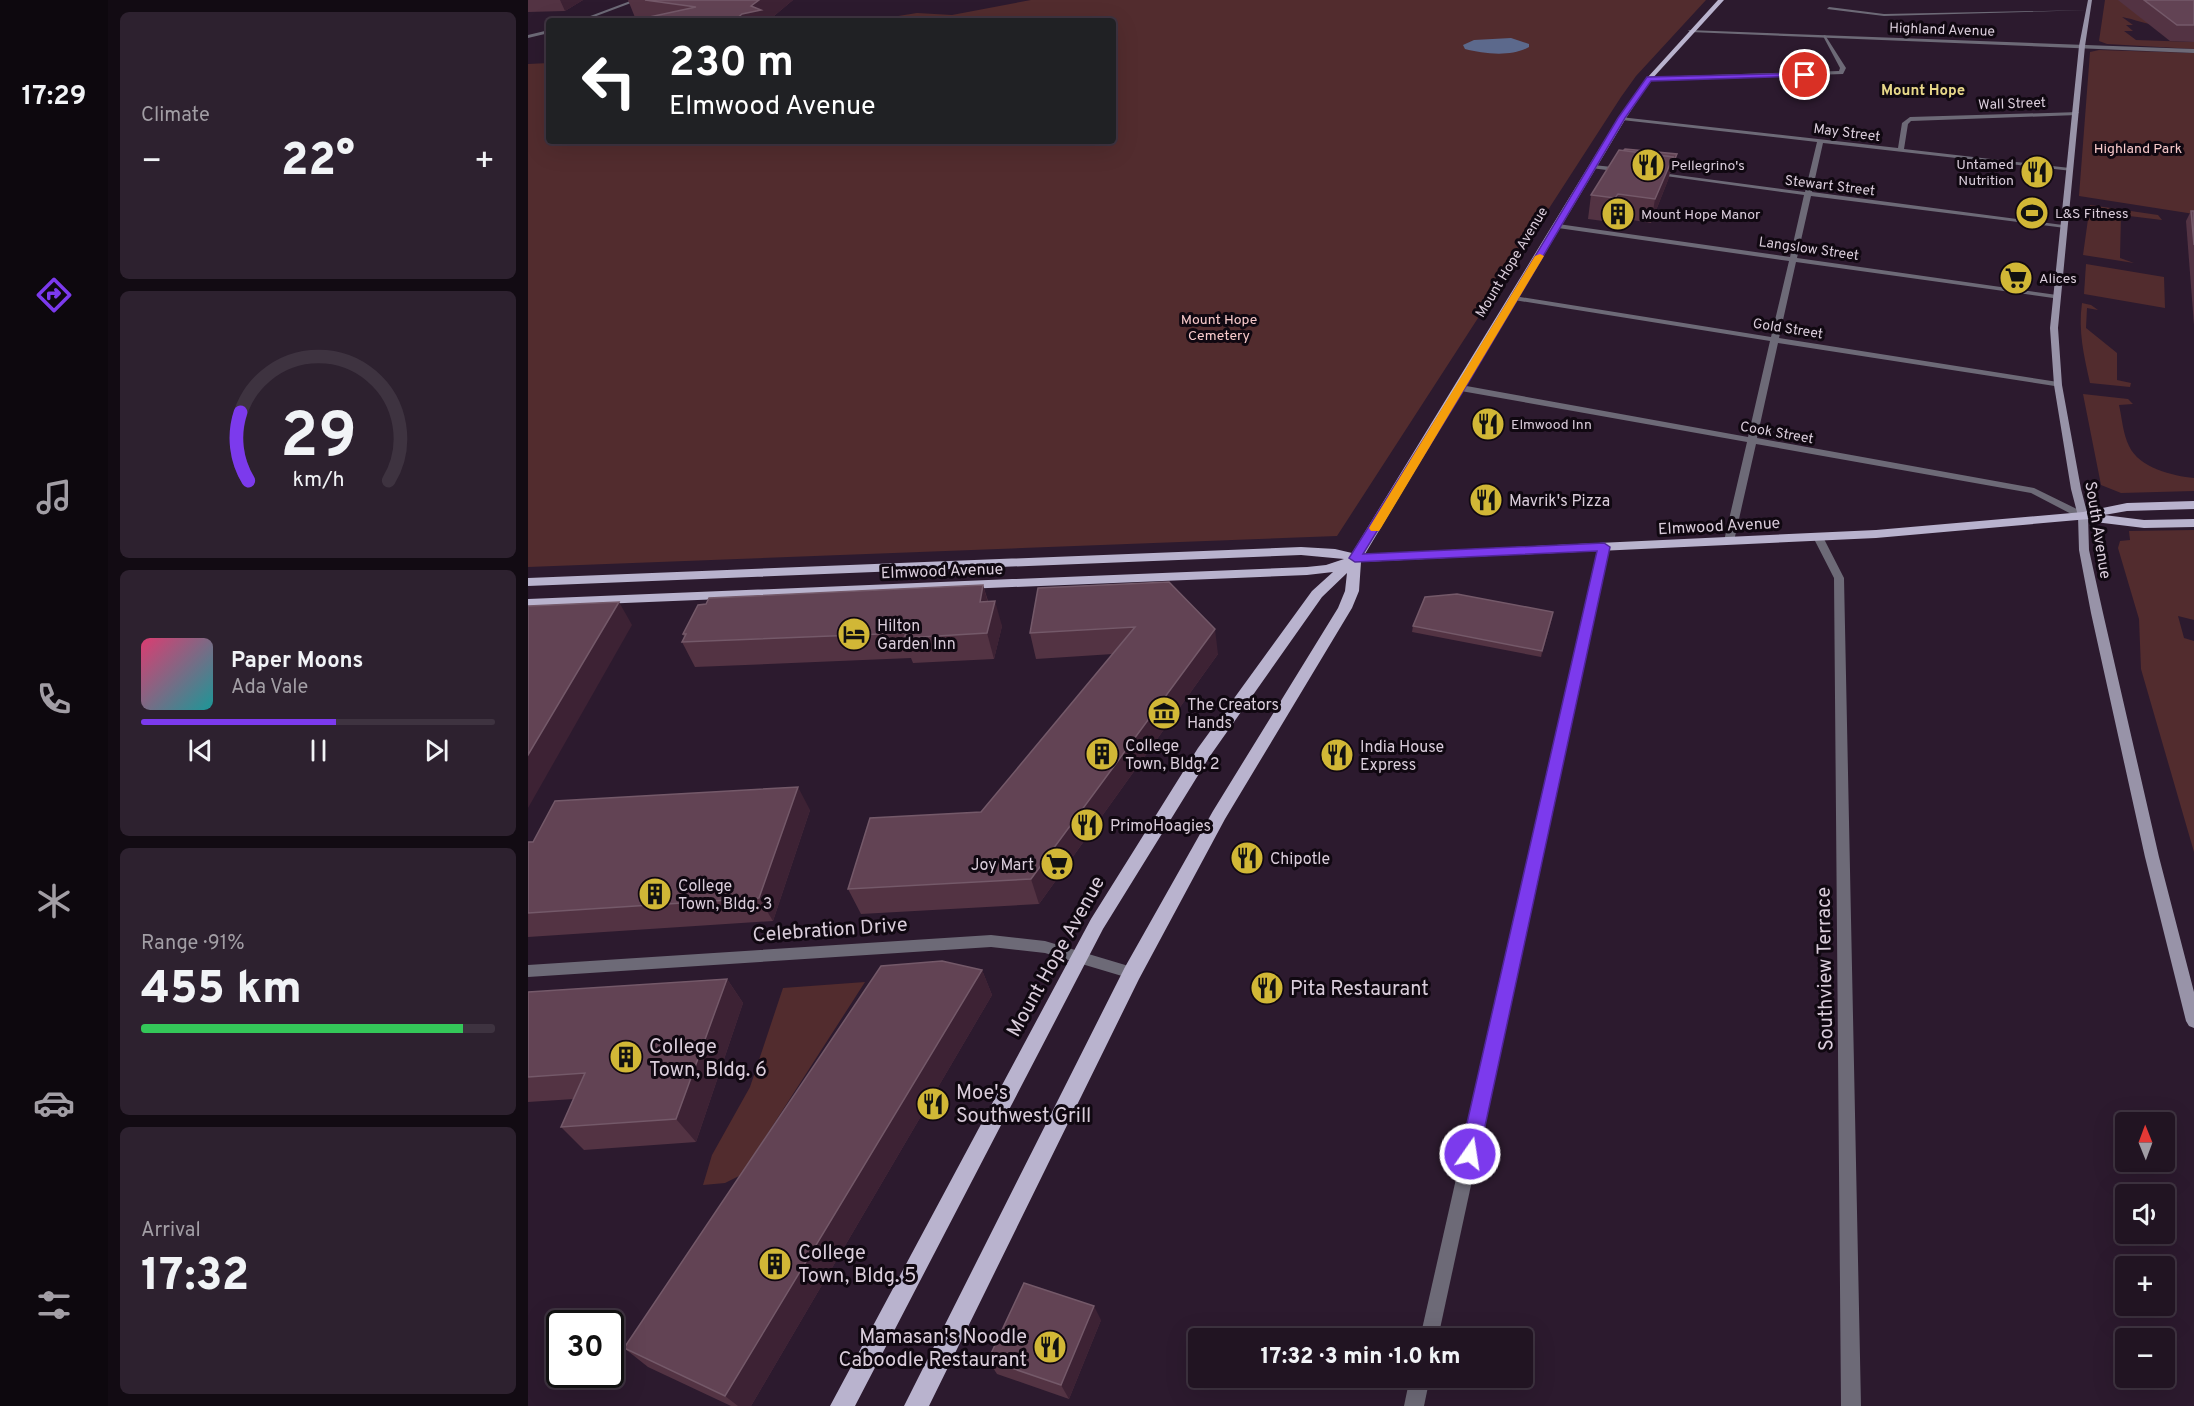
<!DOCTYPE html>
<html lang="en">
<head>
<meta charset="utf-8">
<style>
	:root { --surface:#211422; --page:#2d212f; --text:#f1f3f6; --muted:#a29ea5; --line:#3e3340; --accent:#7c3aed }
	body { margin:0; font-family:Overpass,sans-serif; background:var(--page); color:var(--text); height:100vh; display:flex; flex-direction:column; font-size:22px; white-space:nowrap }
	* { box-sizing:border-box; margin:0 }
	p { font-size:20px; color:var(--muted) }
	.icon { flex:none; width:33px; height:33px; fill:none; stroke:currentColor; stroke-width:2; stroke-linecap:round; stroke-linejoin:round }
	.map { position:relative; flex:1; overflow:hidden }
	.drawer { display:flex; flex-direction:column; gap:12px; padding:12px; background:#120b13; width:420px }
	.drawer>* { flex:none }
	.hud { position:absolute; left:18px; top:18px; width:570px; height:126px; border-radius:6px; box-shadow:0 6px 24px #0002,0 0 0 2px var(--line); background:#202124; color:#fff; overflow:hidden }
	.needle { width:39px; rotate:359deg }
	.controls { position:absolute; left:1587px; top:1112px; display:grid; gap:12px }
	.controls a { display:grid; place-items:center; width:60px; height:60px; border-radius:6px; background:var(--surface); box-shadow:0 6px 24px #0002,0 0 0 2px var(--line); font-size:30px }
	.speed { position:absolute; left:18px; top:1310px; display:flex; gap:12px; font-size:30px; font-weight:700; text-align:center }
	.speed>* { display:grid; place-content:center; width:78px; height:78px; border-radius:50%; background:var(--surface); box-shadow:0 6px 24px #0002,0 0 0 2px var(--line); line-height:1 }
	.speed .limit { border:3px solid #111; border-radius:9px; background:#fff; color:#111 }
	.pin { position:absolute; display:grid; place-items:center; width:51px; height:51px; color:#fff; margin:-26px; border:3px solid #fff; border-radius:50%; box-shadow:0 2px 6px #0007 }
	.me { position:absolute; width:66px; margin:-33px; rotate:13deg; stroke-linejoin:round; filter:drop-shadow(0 0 4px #0008) }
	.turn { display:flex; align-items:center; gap:21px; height:126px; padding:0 24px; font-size:27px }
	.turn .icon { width:78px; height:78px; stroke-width:2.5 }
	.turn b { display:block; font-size:42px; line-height:51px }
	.big { font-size:45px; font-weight:800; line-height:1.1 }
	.drawer .tile { flex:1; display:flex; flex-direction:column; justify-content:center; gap:9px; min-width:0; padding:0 21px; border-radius:9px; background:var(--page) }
	.drawer .dial { align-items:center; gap:0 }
	.dial svg { height:156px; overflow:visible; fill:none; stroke:var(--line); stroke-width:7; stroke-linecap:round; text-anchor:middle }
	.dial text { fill:var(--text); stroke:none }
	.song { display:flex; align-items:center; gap:18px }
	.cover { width:72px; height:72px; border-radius:9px; background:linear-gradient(135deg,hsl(340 70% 55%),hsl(180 70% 35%)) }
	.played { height:6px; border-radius:3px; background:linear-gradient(90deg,var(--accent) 55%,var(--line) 55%) }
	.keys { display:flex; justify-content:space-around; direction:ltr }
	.heat { display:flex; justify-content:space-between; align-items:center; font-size:33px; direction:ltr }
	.charge { height:9px; border-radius:4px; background:linear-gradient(90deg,#34c759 91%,var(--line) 0) }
	.trip { position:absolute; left:660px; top:1328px; width:345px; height:60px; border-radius:6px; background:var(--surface); box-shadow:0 6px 24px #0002,0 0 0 2px var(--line); font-weight:800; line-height:60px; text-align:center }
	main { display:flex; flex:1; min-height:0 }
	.tab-bar { display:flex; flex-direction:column; width:108px; justify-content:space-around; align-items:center; background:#0d080e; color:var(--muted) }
	.tab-bar .icon { width:42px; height:42px }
	.tab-bar .on { color:var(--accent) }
	.tab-bar b { font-size:27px; color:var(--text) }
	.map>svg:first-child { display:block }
	.green { fill:#522c2e }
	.water { fill:#5c698c }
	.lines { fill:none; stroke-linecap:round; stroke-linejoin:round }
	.minor { fill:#6d6a77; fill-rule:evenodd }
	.tertiary { fill:#6d6a77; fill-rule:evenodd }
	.secondary { fill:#9893a8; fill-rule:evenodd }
	.primary { fill:#b9b3ce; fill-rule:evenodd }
	.wall { fill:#533343 }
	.shaded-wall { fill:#3d2234 }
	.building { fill:#624354; stroke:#745969; stroke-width:1.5 }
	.route { fill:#7c3aed; stroke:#51269a; stroke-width:1.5 }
	.slow { fill:#f59e0b }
	.labels { text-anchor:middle; stroke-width:6; stroke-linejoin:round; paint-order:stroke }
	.far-street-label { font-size:14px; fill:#dacddb; stroke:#100811 }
	.far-park-label { font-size:14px; fill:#f8cacb; stroke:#100811 }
	.far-poi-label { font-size:14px; fill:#dacddb; stroke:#100811; text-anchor:start }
	.far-neighbourhood-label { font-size:15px; font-weight:bold; fill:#e8d889; stroke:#100811 }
	.poi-label { font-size:16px; fill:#dacddb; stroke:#100811; text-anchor:start }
	.street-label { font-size:16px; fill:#dacddb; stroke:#100811 }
	.near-street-label { font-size:20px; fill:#dacddb; stroke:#100811 }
	.near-poi-label { font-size:20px; fill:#dacddb; stroke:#100811; text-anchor:start }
</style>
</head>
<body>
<main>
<nav class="tab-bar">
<b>17:29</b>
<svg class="icon on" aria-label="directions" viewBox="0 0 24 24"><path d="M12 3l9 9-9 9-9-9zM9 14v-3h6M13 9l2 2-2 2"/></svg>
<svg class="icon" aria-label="music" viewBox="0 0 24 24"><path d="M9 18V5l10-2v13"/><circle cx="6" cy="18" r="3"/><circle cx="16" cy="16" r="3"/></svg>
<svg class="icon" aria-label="phone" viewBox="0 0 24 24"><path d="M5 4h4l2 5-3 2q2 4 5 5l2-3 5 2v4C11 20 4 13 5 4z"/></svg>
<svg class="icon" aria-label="climate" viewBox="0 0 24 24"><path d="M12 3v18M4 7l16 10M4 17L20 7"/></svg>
<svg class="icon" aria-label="car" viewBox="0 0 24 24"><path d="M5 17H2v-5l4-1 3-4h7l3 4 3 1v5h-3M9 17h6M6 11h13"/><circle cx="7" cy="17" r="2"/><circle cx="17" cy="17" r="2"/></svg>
<svg class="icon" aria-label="filters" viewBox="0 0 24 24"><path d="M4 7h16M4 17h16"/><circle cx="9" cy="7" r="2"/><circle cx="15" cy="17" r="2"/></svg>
</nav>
<section class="drawer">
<div class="tile"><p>Climate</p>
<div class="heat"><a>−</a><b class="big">22°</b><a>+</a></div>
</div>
<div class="tile dial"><svg viewBox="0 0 100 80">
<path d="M14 69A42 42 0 1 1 86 69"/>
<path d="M14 69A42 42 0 0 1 10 34" stroke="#7c3aed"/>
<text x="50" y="56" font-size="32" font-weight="700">29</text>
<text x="50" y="72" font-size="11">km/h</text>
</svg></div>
<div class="tile">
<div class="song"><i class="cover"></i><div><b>Paper Moons</b><p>Ada Vale</p></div></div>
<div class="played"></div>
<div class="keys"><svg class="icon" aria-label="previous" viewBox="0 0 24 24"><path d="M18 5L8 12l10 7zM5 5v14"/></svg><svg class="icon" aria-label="pause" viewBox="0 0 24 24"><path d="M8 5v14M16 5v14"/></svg><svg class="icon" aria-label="next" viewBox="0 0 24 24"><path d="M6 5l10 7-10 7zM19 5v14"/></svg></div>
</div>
<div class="tile"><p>Range · 91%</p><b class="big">455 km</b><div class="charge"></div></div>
<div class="tile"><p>Arrival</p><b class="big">17:32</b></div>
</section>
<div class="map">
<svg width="1666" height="1406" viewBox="0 0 1666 1406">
	<rect width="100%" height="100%" fill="#2c1a2e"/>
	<!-- green -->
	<g class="green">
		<path d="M503,0H1178L1108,76L1093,97L809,536L0,567V64L21,63V141H585V21H339L389,13L424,15Z"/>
		<path d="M1577,0H1598L1631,25C1619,25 1606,19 1594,17L1605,25H1598L1605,31H1596L1608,40L1666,42V49L1579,44L1571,41Z"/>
		<path d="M1571,50L1666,53V214L1551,196L1562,52Z"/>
		<path d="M1562,205L1630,215L1634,220L1593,215L1592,258L1606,263L1555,255Z"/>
		<path d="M1558,264L1636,277L1637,308L1556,294Z"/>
		<path d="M1554,303L1563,305L1570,310L1559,308L1558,328L1589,353V380L1603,383L1602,387L1562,383C1556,356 1550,331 1554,303Z"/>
		<path d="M1555,394L1600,399L1605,404L1591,405C1594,418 1595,434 1601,446C1611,468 1645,476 1666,478V491L1593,493L1573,485Z"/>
		<path d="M1666,530V620L1650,616L1656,638L1666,641V852L1613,669L1611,619L1590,548L1592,541L1602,540L1601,531Z"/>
		<path d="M337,982L213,1175L197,1183L175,1185L184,1155L222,1087L255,988Z"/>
	</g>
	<!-- water -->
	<path class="water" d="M983,38L1001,44V47C984,57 956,54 937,49L935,45L946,40Z"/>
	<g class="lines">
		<!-- minor -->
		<g class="minor">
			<path d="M105,0H111L55,21H49Z"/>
			<path d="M1301,7L1356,14L1562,10L1356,16L1299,9Z"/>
			<path d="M21,30V33L0,38V35Z"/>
			<path d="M1297,35L1318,68L1315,74L1121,81L1118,79L1121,77L1311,71L1312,68L1295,36Z"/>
			<path d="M1551,112L1549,115L1383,121L1380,124L1376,149L1542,168L1544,169V171L1295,143L1284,192L1535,225L1538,227L1537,228L1283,196L1269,258L1529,295H1532V299L1268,262L1251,338L1530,382L1534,385L1533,387L1250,343L1229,438L1506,488L1559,514V518H1551L1503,493L1228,444L1206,541L1201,544L1196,541L1219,442L933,391L929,388L933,385L1220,437L1242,341L986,300L982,298L986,296L1243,337L1261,261L1030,228L1027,226L1030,224L1262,257L1276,195L1123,174L1126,172L1277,192L1289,142L1094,120L1092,117L1370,148L1374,123L1382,117Z"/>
			<path d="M1065,165L1094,168L1097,170L1094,172L1063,168V166Z"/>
			<path d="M1290,534L1295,537L1316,578L1333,1406H1313L1306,578L1285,537Z"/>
			<path d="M1076,544L1081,547L910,1338H892L1071,547Z"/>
			<path d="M463,935L517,941L604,967L609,968L611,973L609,978L604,979L517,953L463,947L0,977V965Z"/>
			<path d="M882,1377H902L896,1406H876Z"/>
		</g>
		<!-- tertiary -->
		<path class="tertiary" d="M1160,30L1666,49V53L1162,32Z"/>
		<!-- secondary -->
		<path class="secondary" d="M1560,0H1564L1557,46L1530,328L1534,385L1553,489L1560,516L1561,550L1575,613L1631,857L1666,992V1028L1661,1026L1658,1021L1617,857L1563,613L1551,550L1550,516L1543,489L1526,385L1522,328L1551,46Z"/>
		<!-- primary -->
		<path class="primary" d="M1190,0H1196L1123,80L1098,118L837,554L1348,530L1555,512L1599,503L1666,501V509L1599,511L1576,515L1616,520L1666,519V527L1616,528L1567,522L1561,519L1348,538L833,562L831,591L824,608L697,819L611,979L401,1406H376L597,967L685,811L810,608L817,591L819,573L794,597L682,756L575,929L327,1406H302L563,919L670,748L784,591L805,572L779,575L0,607V599L779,567L798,565L816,559L773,555L0,586V578L773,547L807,549L824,553L1090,118L1119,78Z"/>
	</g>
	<!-- wall -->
	<g class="wall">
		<path d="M0,0H55L37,11L0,12Z"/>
		<path d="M100,0H265L240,21H113L108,20Z"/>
		<path d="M1590,0H1666V42L1642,41Z"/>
		<path d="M1149,154L1147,164L1143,173H1142L1140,180L1123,223L1086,217L1083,222L1060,219L1063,195Z"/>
		<path d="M1663,211H1666V325L1658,221Z"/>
		<path d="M455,585L460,601L474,626L466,659L385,663L383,658L167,667L154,642L156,637L155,634Z"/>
		<path d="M510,588L690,654L511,904L333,914L320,889L453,812L585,654L508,659L502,633Z"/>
		<path d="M1024,618L1013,657L884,632L885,626Z"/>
		<path d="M282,810L245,921L0,937V842Z"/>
		<path d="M454,970L464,995L223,1406H203L120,1367L96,1348Z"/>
		<path d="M199,979L215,1003L168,1142L56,1150L33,1127L46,1099L0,1102V992Z"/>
		<path d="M573,1320L541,1399L469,1374L460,1360Z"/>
	</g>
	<!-- shaded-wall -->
	<g class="shaded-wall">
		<path d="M32,0H55L37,11Z"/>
		<path d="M231,0H265L240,21H200L223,6Z"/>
		<path d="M1149,154L1147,164L1143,173L1145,163Z"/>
		<path d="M1145,157L1140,180L1123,223L1127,199Z"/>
		<path d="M1090,194L1086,217L1083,222L1087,198Z"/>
		<path d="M455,585L462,610L452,602Z"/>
		<path d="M467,601L474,626L466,659L459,633Z"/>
		<path d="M91,602L104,625L0,808V755Z"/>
		<path d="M1025,612L1024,618L1013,657L1014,651Z"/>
		<path d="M687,629L690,654L511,904L503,879Z"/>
		<path d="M270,787L282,810L245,921L231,898Z"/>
		<path d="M454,970L464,995L223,1406H210L197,1396Z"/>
		<path d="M199,979L215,1003L168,1142L148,1119Z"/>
		<path d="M566,1306L573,1320L541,1399L533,1385Z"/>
	</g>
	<!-- building -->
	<g class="building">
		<path d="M117,0H231L223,6L233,10L214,14L207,20L200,21H125L117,18L168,7Z"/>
		<path d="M1616,0H1666V25H1649Z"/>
		<path d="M1097,149L1149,154L1145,163H1143L1145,157L1095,151Z"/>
		<path d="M1091,150L1145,157L1127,199L1090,194L1087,198L1063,195Z"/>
		<path d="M1663,211H1666V245Z"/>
		<path d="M641,582L687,629L503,879L320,889L342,818L453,812L607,627L502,633L510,588Z"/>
		<path d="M455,585L452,602L467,601L459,633L376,638L378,633L154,642L158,634H155L170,605L178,604L181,598Z"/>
		<path d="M929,594L1025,612L1014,651L885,626L897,597Z"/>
		<path d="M91,602L0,755V606Z"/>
		<path d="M270,787L231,898L0,913V842H5L27,801Z"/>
		<path d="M414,961L454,970L197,1396L96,1348L353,966Z"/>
		<path d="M199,979L148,1119L33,1127L57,1073L0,1077V992Z"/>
		<path d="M496,1283L566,1306L533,1385L460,1360Z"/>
	</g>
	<!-- route -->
	<path class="route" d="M1277,73L1279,76L1123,81L1097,118L937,388L835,554L1076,543L1082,547L951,1154L949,1161L942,1164L935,1161L932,1154L1069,551L827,562L821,558L928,388L1090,118L1119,77Z"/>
	<!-- slow -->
	<path class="slow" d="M1012,254L1016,256L853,528L851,531H843L841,528L1007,256Z"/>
	<!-- icons -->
	<defs>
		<g id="restaurant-disc" transform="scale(1.725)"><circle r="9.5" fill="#d1b736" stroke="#100811"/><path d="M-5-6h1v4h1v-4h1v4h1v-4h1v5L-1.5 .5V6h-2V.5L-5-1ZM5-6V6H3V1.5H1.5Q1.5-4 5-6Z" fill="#111"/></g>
		<g id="stadium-disc" transform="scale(1.725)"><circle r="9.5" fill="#d1b736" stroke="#100811"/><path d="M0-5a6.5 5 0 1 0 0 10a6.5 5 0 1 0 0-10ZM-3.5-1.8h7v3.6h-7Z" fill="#111"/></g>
		<g id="building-disc" transform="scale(1.725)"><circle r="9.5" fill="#d1b736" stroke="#100811"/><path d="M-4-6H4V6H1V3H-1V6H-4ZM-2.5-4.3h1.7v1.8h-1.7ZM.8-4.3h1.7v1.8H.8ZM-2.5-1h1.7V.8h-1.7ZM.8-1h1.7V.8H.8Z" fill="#111"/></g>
		<g id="supermarket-disc" transform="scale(1.725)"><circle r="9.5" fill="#d1b736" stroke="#100811"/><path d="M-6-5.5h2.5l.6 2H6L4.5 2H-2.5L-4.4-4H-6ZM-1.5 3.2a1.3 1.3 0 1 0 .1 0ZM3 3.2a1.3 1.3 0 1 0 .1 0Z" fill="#111"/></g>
		<g id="hotel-disc" transform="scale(1.725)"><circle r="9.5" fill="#d1b736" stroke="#100811"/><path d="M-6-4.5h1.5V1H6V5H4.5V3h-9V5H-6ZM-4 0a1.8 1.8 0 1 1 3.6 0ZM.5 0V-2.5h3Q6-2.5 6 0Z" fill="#111"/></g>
		<g id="museum-disc" transform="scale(1.725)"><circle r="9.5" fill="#d1b736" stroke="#100811"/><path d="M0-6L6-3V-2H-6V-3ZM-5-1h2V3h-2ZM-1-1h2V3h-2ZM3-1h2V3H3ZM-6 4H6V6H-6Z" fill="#111"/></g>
	</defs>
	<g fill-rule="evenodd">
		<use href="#restaurant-disc" x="1120" y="165"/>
		<use href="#restaurant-disc" x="1509" y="172"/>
		<use href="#stadium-disc" x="1504" y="213"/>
		<use href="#building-disc" x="1090" y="214"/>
		<use href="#supermarket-disc" x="1488" y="278"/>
		<use href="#restaurant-disc" x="960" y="424"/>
		<use href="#restaurant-disc" x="958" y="500"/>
		<use href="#hotel-disc" x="326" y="634"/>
		<use href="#museum-disc" x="636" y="713"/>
		<use href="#building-disc" x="574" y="754"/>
		<use href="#restaurant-disc" x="809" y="755"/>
		<use href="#restaurant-disc" x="559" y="825"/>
		<use href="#restaurant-disc" x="719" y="858"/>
		<use href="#supermarket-disc" x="529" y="864"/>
		<use href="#building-disc" x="127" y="894"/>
		<use href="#restaurant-disc" x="739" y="988"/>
		<use href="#building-disc" x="98" y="1057"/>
		<use href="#restaurant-disc" x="405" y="1104"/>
		<use href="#building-disc" x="247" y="1264"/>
		<use href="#restaurant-disc" x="522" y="1347"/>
	</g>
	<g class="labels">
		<!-- far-street labels -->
		<g class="far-street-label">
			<text transform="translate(1414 29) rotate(2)" y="5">Highland Avenue</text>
			<text transform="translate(1484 103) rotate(-2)" y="5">Wall Street</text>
			<text transform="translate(1319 132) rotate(7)" y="5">May Street</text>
			<text transform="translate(1302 185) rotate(7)" y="5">Stewart Street</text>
			<text transform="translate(1281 248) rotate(8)" y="5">Langslow Street</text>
			<text transform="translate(983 262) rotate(-59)" y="5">Mount Hope Avenue</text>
			<text transform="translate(1260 328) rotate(9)" y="5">Gold Street</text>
			<text transform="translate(1249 432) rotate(10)" y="5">Cook Street</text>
		</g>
		<!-- far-park labels -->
		<g class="far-park-label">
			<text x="1610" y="153">Highland Park</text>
			<text x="691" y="324">Mount Hope<tspan x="691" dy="16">Cemetery</tspan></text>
		</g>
		<!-- far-poi labels -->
		<g class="far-poi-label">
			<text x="1486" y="169" text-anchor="end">Untamed<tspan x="1486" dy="16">Nutrition</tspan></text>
			<text x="1143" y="170">Pellegrino's</text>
			<text x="1527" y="218">L&amp;S Fitness</text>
			<text x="1113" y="219">Mount Hope Manor</text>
			<text x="1511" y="283">Alices</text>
			<text x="983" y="429">Elmwood Inn</text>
		</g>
		<!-- far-neighbourhood labels -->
		<g class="far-neighbourhood-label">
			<text x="1395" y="95">Mount Hope</text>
		</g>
		<!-- poi labels -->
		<g class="poi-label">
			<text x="981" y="506">Mavrik's Pizza</text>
			<text x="349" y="631">Hilton<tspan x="349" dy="18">Garden Inn</tspan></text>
			<text x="659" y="710">The Creators<tspan x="659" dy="18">Hands</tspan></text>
			<text x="597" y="751">College<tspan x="597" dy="18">Town, Bldg. 2</tspan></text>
			<text x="832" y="752">India House<tspan x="832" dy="18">Express</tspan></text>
			<text x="582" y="831">PrimoHoagies</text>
			<text x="742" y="864">Chipotle</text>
			<text x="506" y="870" text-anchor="end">Joy Mart</text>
			<text x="150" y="891">College<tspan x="150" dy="18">Town, Bldg. 3</tspan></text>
		</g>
		<!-- street labels -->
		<g class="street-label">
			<text transform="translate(1191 525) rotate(-3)" y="6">Elmwood Avenue</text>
			<text transform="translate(1571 530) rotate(81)" y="6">South Avenue</text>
			<text transform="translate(414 570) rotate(-2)" y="6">Elmwood Avenue</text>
		</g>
		<!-- near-street labels -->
		<g class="near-street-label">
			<text transform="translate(302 929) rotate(-4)" y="7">Celebration Drive</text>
			<text transform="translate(527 956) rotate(-61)" y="7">Mount Hope Avenue</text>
			<text transform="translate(1296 969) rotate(-91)" y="7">Southview Terrace</text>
		</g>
		<!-- near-poi labels -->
		<g class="near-poi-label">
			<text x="762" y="995">Pita Restaurant</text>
			<text x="121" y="1053">College<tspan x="121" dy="23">Town, Bldg. 6</tspan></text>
			<text x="428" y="1099">Moe's<tspan x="428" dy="23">Southwest Grill</tspan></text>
			<text x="270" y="1259">College<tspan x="270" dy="23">Town, Bldg. 5</tspan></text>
			<text x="499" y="1343" text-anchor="end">Mamasan's Noodle<tspan x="499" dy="23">Caboodle Restaurant</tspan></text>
		</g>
	</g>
</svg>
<div class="controls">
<a><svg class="needle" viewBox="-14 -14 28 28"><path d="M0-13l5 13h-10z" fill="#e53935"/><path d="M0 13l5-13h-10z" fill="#a29ea5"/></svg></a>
<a><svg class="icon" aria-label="sound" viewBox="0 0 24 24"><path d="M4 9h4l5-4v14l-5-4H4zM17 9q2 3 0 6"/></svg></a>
<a>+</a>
<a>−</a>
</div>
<div class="speed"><div class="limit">30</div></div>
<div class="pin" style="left:1277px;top:75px;background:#d93025"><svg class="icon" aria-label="arrive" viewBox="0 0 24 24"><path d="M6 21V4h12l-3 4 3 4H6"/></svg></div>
<svg class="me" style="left:942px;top:1154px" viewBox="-20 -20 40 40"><circle r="17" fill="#7c3aed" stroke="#fff" stroke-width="3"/><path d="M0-11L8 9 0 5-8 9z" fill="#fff"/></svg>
<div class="trip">17:32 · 3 min · 1.0 km</div>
<div class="hud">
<div class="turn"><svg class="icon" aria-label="left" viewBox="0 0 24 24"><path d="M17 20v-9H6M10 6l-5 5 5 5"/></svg><div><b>230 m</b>Elmwood Avenue</div></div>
</div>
</div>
</main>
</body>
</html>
